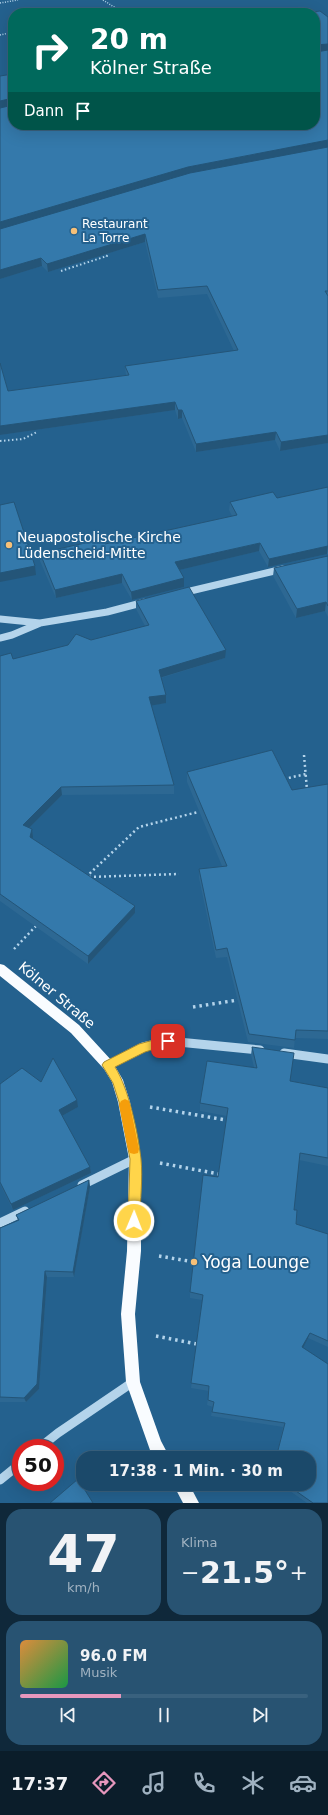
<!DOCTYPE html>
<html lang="de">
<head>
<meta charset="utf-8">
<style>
	:root { --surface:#1b496a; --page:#285372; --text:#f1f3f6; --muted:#a0b2c1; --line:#39617e; --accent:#e797bd }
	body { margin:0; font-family:"DejaVu Sans",sans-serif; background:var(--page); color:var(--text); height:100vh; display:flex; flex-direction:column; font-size:15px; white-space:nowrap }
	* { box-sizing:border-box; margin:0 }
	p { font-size:13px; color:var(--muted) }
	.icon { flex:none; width:22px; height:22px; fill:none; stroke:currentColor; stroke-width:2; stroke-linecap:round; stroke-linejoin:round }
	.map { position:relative; height:1503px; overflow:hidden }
	.sheet { display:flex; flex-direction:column; gap:6px; padding:6px; background:#0f283a; flex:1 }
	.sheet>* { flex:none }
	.top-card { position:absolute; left:8px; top:8px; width:312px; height:122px; border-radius:16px; box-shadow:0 4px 16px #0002,0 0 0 1px var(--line); background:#00695c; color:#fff; overflow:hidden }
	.speed { position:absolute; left:12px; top:1439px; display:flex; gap:8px; font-size:20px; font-weight:700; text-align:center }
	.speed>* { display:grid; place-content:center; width:52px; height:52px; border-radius:50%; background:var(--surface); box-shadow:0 4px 16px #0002,0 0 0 1px var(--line); line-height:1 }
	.speed .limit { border:6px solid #d22; background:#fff; color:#111 }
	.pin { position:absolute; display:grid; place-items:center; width:34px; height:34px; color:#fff; margin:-17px; border-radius:8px; box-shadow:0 2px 6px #0006 }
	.me { position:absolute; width:44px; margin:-22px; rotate:1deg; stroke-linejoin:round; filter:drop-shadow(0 0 3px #0008) }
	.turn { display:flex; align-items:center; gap:14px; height:84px; padding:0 16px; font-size:18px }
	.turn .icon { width:52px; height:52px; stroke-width:2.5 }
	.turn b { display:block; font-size:28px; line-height:34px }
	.then { display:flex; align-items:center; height:38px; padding:0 16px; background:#0003; gap:8px; font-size:15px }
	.big { font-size:30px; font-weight:600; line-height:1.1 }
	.sheet .card { flex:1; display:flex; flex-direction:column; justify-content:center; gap:6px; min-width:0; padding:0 14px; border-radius:16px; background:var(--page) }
	.sheet .dial { align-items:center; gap:0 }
	.dial b { font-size:52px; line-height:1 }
	.song { display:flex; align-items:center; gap:12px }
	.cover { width:48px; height:48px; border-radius:6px; background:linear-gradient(135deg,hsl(30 70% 55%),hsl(140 70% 35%)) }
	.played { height:4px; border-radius:2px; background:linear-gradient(90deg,var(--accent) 35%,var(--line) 35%) }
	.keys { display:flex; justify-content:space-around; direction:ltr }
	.heat { display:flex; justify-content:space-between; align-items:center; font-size:22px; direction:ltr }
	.sheet .tiles { flex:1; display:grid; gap:6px; grid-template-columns:1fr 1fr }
	.card:last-child { grid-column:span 2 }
	.trip { position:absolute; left:76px; top:1451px; width:240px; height:40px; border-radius:16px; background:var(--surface); box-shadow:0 4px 16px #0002,0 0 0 1px var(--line); font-weight:600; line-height:40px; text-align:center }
	.tab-bar { display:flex; height:64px; justify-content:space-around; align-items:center; background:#0b1d2a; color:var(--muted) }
	.tab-bar .icon { width:28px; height:28px }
	.tab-bar .selected { color:var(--accent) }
	.tab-bar b { font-size:18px; color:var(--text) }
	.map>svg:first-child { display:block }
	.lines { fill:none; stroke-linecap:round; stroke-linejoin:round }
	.path-far3 { stroke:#b4d4eb; stroke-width:1.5; stroke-dasharray:1 1.5; stroke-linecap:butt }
	.path-far2 { stroke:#b4d4eb; stroke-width:2; stroke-dasharray:1.5 2.5; stroke-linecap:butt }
	.path-far1 { stroke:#b4d4eb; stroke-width:2.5; stroke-dasharray:2 3; stroke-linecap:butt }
	.path { stroke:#b4d4eb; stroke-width:3.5; stroke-dasharray:2.5 4; stroke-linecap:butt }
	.minor-far1 { stroke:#b4d4eb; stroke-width:7 }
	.minor { stroke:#b4d4eb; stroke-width:9 }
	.major { fill:#f9fcff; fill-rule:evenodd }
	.wall { fill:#2d6893 }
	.shaded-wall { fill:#245578 }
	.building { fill:#3479ab; stroke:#245578 }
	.route { fill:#ffd54a; stroke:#a68a30 }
	.slow { fill:#f59e0b }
	.poi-dot { fill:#f6c078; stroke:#24618e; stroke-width:1.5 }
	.labels { text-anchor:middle; stroke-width:4; stroke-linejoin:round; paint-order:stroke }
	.far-poi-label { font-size:12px; fill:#fff; stroke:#24618e; text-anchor:start }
	.poi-label { font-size:14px; fill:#fff; stroke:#24618e; text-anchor:start }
	.street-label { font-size:14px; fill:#fff; stroke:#24618e }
	.near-poi-label { font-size:17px; fill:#fff; stroke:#24618e; text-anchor:start }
</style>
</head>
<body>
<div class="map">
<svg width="328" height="1503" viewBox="0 0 328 1503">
	<rect width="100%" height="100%" fill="#24618e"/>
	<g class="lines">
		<!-- path-far3 -->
		<g class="path-far3">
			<path d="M103,0L114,7L118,12L117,13"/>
			<path d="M0,3L18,0"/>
			<path d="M0,35L13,32"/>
		</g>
		<!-- path-far2 -->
		<g class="path-far2">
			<path d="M61,271L107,256L103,253"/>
			<path d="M0,441L23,439L37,432"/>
		</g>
		<!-- path-far1 -->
		<g class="path-far1">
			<path d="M304,755L307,790"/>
			<path d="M284,779L306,774"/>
			<path d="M86,877L139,827L198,812"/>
			<path d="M89,877L179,874"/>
			<path d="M14,949L36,926"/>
		</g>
		<!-- path -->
		<g class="path">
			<path d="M193,1007L238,1000"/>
			<path d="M150,1107L226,1120"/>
			<path d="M160,1163L219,1174"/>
			<path d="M159,1256L194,1262"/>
			<path d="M156,1336L197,1344"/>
		</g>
		<!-- minor-far1 -->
		<g class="minor-far1">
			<path d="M182,593L283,569"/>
			<path d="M0,619L40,623L107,612L145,602"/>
			<path d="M0,638L12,635L38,624"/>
		</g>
		<!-- minor -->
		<g class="minor">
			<path d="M284,1053L328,1059"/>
			<path d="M108,1065L143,1047L168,1041L260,1050"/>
			<path d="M82,1185L135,1159"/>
			<path d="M0,1223L25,1211"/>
			<path d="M39,1448L58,1433L133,1382"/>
			<path d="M0,1480L21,1463"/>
		</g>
		<!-- major -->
		<g class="major">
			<path d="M0,964L4,965L79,1025L112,1061L123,1080L130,1102L141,1159V1251L135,1314L140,1382L161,1441L170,1458H155L150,1450L126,1382L121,1314L127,1251L129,1159L118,1102L112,1082L104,1069L71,1033L0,976Z"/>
			<path d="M173,1484H189L199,1503H183Z"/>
		</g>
	</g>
	<!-- wall -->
	<g class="wall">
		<path d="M328,17V443L280,451L275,440L196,452L182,418L178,419L175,410L0,435V363L8,391L126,375L125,366L234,351L207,294L158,298L145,242L48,272L42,266L0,279V76L13,125Z"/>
		<path d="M328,487V554H327L268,567L259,551L179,570L184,578V587L132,600L122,583L56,598L40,561V553L105,544L232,516L229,510L230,502L277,498Z"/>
		<path d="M328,556V617L325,611L296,618L273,576L274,568Z"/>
		<path d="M136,601L225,658L161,678L166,703L151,705L174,785V794L62,795L29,828L32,829L33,837V839L135,906V913L88,964L0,901V656L13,659L145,626L136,609Z"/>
		<path d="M187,772L292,790L328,784V1039L295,1038L294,1048L248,1042L227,957L216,958L199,878V869L222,866L187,782Z"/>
		<path d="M252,1047L290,1081L328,1088V1166L299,1160L294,1210L296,1224L328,1234V1347L308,1338L303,1347L328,1503H307L280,1484H309V1458H276L283,1427L211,1416L213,1407L207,1405L209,1391L191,1388L202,1300L190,1298V1292L218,1177L227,1116L200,1111V1103L254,1067L251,1055Z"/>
		<path d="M41,1082L78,1107L62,1116L90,1167L91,1173L13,1210L0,1184V1084Z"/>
		<path d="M89,1180L90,1187L74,1277H47L39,1389L26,1402H0V1228L18,1220L16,1215Z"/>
	</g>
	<!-- shaded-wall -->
	<g class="shaded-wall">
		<path d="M328,44V51L315,53V45Z"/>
		<path d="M13,98V106L0,109V101Z"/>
		<path d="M328,140V148L0,230V222L188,167Z"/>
		<path d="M145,234V242L48,272L47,264Z"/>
		<path d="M41,258L42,266L0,279V270Z"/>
		<path d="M175,402V410L0,435V426Z"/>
		<path d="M178,410H182V418L178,419Z"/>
		<path d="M276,432L275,440L196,452V444Z"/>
		<path d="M328,435V443L280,451L281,442Z"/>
		<path d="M260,543L259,551L175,571V562Z"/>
		<path d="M328,546L327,554L268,567L269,559Z"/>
		<path d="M35,566L36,575L0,582V573Z"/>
		<path d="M122,574V583L56,598L55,590Z"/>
		<path d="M184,578V587L132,600L131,592Z"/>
		<path d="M326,602L325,611L296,618L297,609Z"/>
		<path d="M226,650L225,658L159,678V670Z"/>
		<path d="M166,695V703L149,706V697Z"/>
		<path d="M61,787L62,795L24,833L23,825Z"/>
		<path d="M32,829L33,837L31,845L30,837Z"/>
		<path d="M135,906V913L88,964V956Z"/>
		<path d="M77,1100L78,1107L60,1117L59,1110Z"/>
		<path d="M90,1167L91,1173L13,1210L11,1204Z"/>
		<path d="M89,1180L90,1187L74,1277L73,1272Z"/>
		<path d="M45,1271L47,1277L39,1389L26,1402L24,1398Z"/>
		<path d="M310,1333L308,1338L301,1352L302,1347Z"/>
	</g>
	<!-- building -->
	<g class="building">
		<path d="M320,11L328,17V44L315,45V13H305Z"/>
		<path d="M328,50V140L188,167L0,222V108L13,105V125H315V51L316,52Z"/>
		<path d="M13,74V98L0,101V76Z"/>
		<path d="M328,147V291H325L328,296V435L281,442L276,432L196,444L182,410H178L175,402L0,426V363L8,391L129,375L125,366L238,350L207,286L158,290L145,234L47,264L41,258L0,270V229L190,173Z"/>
		<path d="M328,487V546L269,559L260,543L175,562L184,578L131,592L122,574L55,590L40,553L103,539L105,544L237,515L230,502L273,492L277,498Z"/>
		<path d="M14,502L35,566L0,573V505Z"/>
		<path d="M328,556V606L326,602L297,609L274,568Z"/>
		<path d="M189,587L226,650L159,670L166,695L149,697L174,785L61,787L23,825L32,829L30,837L135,906L88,956L0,894V656L11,653L13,659L68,645L76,634L91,640L149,625L136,601Z"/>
		<path d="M272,750L292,790L328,784V1031L296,1030L295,1040L249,1034L227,948L216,950L199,869L227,866L187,772Z"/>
		<path d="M252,1047L294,1053L290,1081L328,1088V1158L300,1153L294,1210H297L296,1224L328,1234V1341L310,1333L302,1347L328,1364V1503H313L286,1484H309V1458H276L285,1423L212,1412L214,1402L208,1400L209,1386L191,1383L203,1295L190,1292L203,1175L218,1177L228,1108L200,1103L207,1061L257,1068Z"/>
		<path d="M53,1058L77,1100L59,1110L90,1167L11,1204L0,1182V1084L22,1068L41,1082Z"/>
		<path d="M89,1180L73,1272L45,1271L37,1384L24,1398L0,1397V1228L19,1220L16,1215Z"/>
		<path d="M78,1479L93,1503H50Z"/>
	</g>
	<!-- route -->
	<path class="route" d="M168,1036L172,1037L173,1041L172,1044L145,1052L115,1067C129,1089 138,1133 141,1159C143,1179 140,1200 140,1221L138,1225L134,1227L130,1225L128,1221L130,1159L119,1102L113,1083L102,1065L104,1062L139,1044Z"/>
	<!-- slow -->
	<path class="slow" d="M125,1099L129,1101L130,1105L139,1149L138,1153L134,1154L130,1153L128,1149L119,1105L121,1101Z"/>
	<!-- markers -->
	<g class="poi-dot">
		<circle cx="74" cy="231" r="4"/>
		<circle cx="9" cy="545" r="4"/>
		<circle cx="194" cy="1262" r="4"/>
	</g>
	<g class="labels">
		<!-- far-poi labels -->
		<g class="far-poi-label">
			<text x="82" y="228">Restaurant<tspan x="82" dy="14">La Torre</tspan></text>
		</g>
		<!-- poi labels -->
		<g class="poi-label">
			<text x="17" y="542">Neuapostolische Kirche<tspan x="17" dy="16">Lüdenscheid-Mitte</tspan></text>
		</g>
		<!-- street labels -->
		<g class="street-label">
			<text transform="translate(57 995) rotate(40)" y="5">Kölner Straße</text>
		</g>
		<!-- near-poi labels -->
		<g class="near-poi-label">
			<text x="202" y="1268">Yoga Lounge</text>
		</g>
	</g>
</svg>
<div class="speed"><div class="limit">50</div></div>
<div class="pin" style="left:168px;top:1041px;background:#d93025"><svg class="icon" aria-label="arrive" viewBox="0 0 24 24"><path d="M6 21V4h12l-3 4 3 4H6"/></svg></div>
<svg class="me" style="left:134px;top:1221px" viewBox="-20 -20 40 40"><circle r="17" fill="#ffd54a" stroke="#fff" stroke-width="3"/><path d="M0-11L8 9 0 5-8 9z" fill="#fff"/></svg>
<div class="trip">17:38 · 1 Min. · 30 m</div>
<div class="top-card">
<div class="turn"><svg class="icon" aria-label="right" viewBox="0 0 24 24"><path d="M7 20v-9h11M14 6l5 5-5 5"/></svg><div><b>20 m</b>Kölner Straße</div></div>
<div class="then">Dann<svg class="icon" aria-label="arrive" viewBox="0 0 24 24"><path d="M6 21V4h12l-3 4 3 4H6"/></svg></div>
</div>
</div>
<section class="sheet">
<div class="tiles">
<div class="card dial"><b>47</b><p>km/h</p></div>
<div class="card"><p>Klima</p>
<div class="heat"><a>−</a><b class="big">21.5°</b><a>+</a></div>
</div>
<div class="card">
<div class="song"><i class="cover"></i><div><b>96.0 FM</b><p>Musik</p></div></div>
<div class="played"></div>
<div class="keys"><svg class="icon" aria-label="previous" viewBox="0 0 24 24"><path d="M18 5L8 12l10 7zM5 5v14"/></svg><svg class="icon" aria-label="pause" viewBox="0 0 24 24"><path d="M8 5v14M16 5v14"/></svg><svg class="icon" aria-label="next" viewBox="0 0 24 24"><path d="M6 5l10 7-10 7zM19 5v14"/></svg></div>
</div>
</div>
</section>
<nav class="tab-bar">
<b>17:37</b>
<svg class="icon selected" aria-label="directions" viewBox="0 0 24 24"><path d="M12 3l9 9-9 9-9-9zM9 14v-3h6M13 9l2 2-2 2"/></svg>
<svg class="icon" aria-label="music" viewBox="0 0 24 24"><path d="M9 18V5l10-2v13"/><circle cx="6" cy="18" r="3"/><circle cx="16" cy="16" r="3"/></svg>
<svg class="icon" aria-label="phone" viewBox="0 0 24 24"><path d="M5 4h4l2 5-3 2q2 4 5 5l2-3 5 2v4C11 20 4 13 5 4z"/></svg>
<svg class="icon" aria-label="climate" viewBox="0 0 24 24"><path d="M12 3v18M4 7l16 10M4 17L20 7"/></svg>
<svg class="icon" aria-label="car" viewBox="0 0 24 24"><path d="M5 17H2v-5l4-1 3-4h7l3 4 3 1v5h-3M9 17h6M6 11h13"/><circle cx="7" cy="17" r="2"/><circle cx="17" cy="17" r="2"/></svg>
</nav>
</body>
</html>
